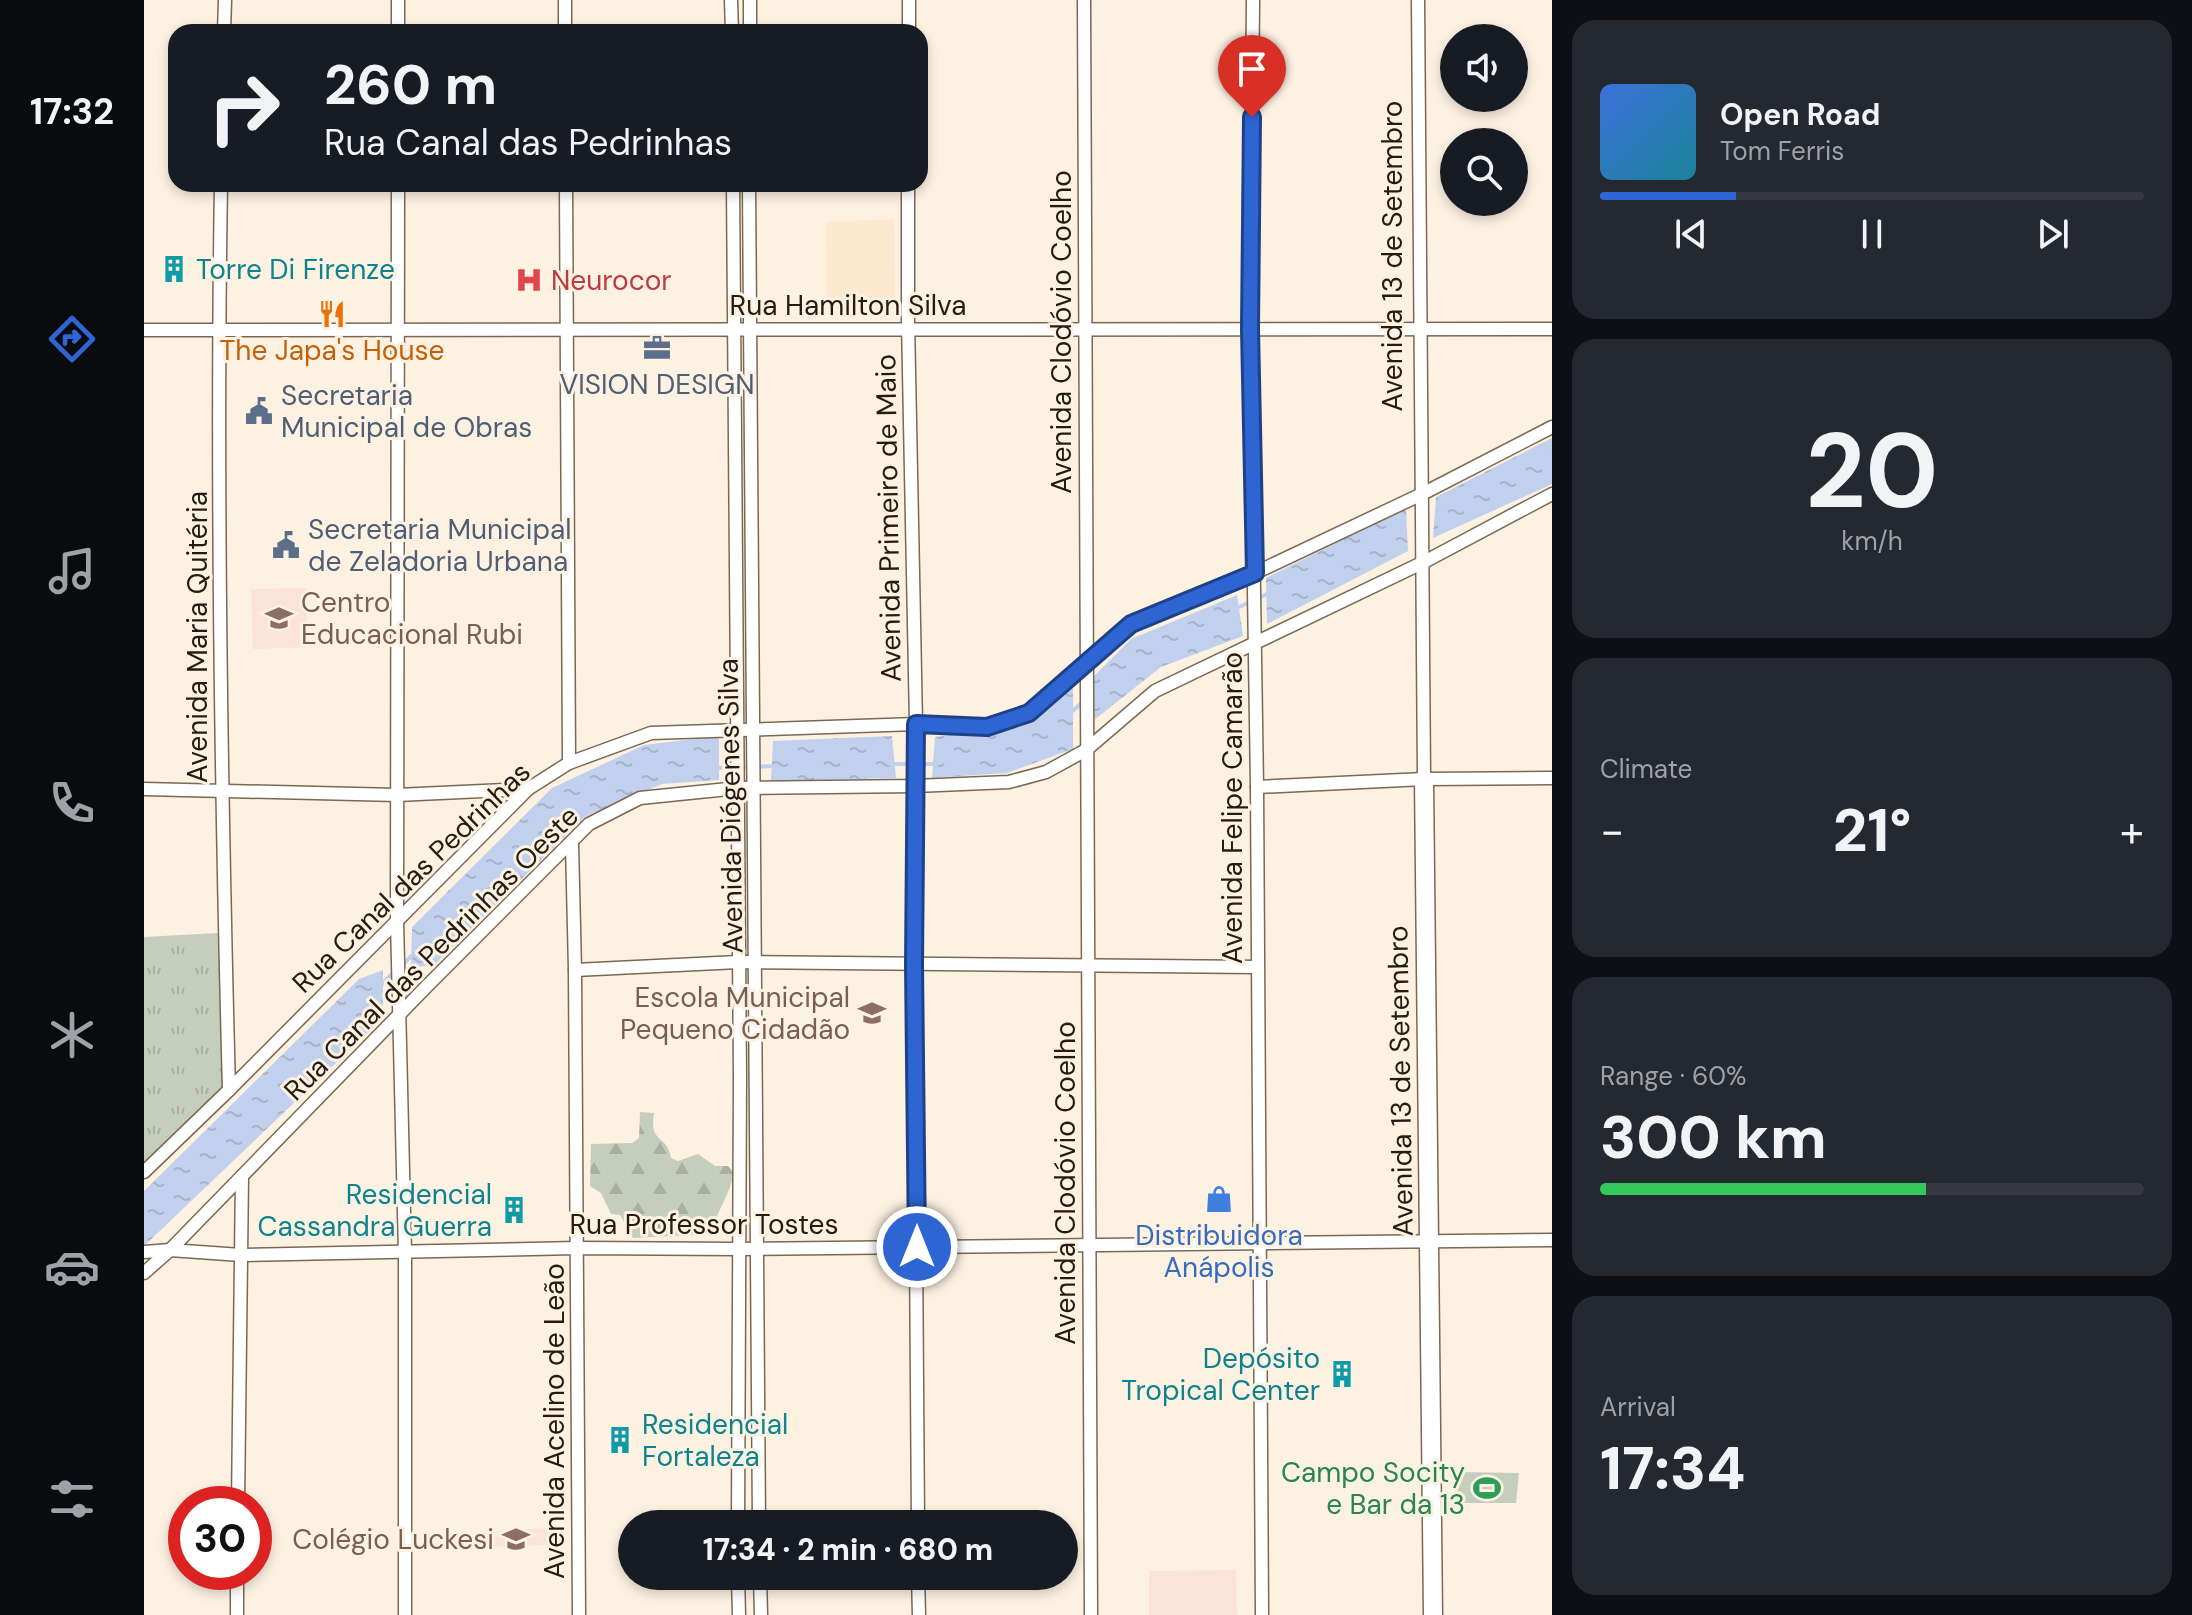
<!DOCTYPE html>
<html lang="en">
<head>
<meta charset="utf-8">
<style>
	:root { --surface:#171b24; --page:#242831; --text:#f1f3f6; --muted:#9ea1a6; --line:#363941; --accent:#2e65d3 }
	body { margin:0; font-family:"DM Sans",sans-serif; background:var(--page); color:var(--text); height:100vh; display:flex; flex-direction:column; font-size:30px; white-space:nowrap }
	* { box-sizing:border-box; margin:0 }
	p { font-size:26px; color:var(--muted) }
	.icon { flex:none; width:44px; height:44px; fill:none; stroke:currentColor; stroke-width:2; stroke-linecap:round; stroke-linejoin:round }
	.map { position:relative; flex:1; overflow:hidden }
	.side { display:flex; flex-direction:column; gap:20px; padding:20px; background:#0d0f14; width:640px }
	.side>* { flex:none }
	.banner { position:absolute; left:24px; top:24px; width:760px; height:168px; border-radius:24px; box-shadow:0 4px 12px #0003; background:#171b24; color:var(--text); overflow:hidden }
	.tools { position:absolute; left:1296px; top:24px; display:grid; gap:16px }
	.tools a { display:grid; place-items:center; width:88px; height:88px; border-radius:50%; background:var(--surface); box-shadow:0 4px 12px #0003; font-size:40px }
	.speed { position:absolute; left:24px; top:1486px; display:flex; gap:16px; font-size:40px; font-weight:700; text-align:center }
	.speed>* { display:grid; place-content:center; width:104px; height:104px; border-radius:50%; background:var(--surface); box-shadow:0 4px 12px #0003; line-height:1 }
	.speed .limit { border:12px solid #d22; background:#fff; color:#111 }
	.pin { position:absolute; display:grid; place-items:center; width:68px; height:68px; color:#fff; margin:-82px -34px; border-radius:50% 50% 50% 0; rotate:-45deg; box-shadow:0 0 8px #0007 }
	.pin .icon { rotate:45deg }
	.me { position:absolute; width:88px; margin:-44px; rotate:0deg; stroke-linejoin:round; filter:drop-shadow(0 0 6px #0008) }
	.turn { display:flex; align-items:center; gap:28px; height:168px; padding:0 24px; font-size:36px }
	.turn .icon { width:104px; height:104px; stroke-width:2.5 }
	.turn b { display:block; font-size:56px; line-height:68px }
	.big { font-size:60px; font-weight:800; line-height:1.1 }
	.side .card { flex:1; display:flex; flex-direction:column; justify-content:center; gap:12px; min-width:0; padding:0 28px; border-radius:24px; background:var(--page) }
	.side .dial { align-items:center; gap:0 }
	.dial b { font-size:104px; line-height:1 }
	.song { display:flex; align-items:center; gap:24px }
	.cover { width:96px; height:96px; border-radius:12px; background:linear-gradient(135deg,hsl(220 70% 55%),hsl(190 70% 35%)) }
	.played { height:8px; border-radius:4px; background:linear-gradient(90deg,var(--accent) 25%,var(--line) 25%) }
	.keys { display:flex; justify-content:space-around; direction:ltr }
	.heat { display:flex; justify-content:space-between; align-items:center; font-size:44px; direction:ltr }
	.charge { height:12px; border-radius:6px; background:linear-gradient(90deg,#34c759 60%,var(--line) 0) }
	.trip { position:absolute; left:474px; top:1510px; width:460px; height:80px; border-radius:40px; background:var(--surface); box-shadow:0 4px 12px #0003; font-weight:800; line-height:80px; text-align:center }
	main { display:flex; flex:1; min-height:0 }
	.menu { display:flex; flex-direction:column; width:144px; justify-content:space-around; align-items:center; background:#090b0e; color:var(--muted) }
	.menu .icon { width:56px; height:56px }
	.menu .selected { color:var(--accent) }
	.menu b { font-size:36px; color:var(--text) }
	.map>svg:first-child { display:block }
	.built { fill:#fde8d0 }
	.education { fill:#fbe3d9 }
	.grass { fill:url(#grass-tufts) }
	.forest { fill:url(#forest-firs) }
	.garden { fill:#c5cebc }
	.water { fill:url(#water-ripples) }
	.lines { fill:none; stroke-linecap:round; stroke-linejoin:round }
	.stream { stroke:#c1d1ed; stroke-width:4 }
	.street-casing { stroke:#7a6852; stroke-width:15 }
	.secondary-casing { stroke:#7a6852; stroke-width:21 }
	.street { stroke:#fff; stroke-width:12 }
	.secondary { stroke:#fff; stroke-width:18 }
	.route-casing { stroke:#1e4289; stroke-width:20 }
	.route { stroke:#2e65d3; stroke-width:14 }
	.labels { text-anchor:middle; stroke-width:6; stroke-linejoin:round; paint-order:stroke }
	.street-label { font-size:28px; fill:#241c13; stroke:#fdf1e2 }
	.culture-label { font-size:28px; fill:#0d838f; stroke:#fdf1e2; text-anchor:start }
	.health-label { font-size:28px; fill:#be3a42; stroke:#fdf1e2; text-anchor:start }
	.food-label { font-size:28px; fill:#c56008; stroke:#fdf1e2 }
	.service-label { font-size:28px; fill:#4e5e75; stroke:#fdf1e2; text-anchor:start }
	.education-label { font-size:28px; fill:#785e54; stroke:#fdf1e2; text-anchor:end }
	.shop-label { font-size:28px; fill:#366cbe; stroke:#fdf1e2 }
	.leisure-label { font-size:28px; fill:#27864d; stroke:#fdf1e2; text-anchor:end }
</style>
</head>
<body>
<main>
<nav class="menu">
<b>17:32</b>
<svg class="icon selected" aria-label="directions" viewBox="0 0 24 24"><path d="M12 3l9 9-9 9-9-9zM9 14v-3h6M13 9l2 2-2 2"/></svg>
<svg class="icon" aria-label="music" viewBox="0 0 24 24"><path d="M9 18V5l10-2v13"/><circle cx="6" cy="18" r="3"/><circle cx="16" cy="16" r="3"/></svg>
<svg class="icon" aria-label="phone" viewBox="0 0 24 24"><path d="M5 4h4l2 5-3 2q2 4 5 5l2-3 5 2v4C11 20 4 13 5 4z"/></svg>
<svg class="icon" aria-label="climate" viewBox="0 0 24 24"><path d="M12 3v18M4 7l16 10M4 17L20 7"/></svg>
<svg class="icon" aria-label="car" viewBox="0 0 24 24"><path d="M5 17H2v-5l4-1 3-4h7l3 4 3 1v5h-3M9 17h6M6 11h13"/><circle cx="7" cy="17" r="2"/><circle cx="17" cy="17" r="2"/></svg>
<svg class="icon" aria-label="filters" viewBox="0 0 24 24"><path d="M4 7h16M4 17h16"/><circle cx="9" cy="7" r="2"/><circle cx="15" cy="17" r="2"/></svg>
</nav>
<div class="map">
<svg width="1408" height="1615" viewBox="0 0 1408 1615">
	<defs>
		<pattern id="grass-tufts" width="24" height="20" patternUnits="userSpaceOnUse" patternTransform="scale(2)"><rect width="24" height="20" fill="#c5cebc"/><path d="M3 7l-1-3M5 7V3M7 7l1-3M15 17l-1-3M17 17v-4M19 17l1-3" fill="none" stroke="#a9b0a1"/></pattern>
		<pattern id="forest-firs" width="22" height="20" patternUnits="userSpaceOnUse" patternTransform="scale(2)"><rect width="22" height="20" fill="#c5cebc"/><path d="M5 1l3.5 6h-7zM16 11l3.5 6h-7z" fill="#a9b0a1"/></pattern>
		<pattern id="water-ripples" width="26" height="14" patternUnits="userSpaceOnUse" patternTransform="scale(2)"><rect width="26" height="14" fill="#c1d1ed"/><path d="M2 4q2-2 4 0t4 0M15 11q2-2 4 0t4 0" fill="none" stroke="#a6b3ca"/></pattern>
	</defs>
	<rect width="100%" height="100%" fill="#fdf1e2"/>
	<!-- built -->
	<path class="built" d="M750,219L751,309L683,308L682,222Z"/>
	<!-- education -->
	<g class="education">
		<path d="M162,588L164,647L109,649L107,589Z"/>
		<path d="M404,1528L406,1545L340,1547L339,1532Z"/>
		<path d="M1092,1570L1093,1615H1005V1571Z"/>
	</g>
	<!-- grass -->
	<path class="grass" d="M74,933L80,1090L0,1165V937Z"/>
	<!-- forest -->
	<path class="forest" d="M496,1112L510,1113C505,1145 523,1133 527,1158L534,1161L554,1154L571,1166H584L590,1172C586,1194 575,1208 568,1229L550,1235L489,1238L476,1215L467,1214L457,1193L446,1186L447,1144L488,1143L495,1138Z"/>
	<!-- garden -->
	<path class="garden" d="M1313,1472L1375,1473L1372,1503H1313Z"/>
	<!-- water -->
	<g class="water">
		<path d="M1408,438V484L1289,538L1292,497Z"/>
		<path d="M1262,508L1264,551L1123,624L1122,578Z"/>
		<path d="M1093,595L1099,636L1017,667L949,721L948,678L987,639Z"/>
		<path d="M929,687V749L863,773L788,778L791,737L886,723Z"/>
		<path d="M575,736V780L518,784L442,816L292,963L267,969L268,927L408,788L500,745Z"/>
		<path d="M748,736L752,778L627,781L629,741Z"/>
		<path d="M239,970V1018L0,1246V1191L215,979Z"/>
	</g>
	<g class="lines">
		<!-- stream -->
		<g class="stream">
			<path d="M1093,608L1125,593"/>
			<path d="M925,714L940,701"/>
			<path d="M746,764H793"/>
			<path d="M570,768L633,766"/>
			<path d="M257,966L271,953"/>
			<path d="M236,986L250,972"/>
		</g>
		<!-- street casing -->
		<g class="street-casing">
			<g id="street">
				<path d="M421,0V32"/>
				<path d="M587,0L588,32"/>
				<path d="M940,0L947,1615"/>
				<path d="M1109,0L1106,329L1113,787L1118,1615"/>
				<path d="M1274,0L1280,779"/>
				<path d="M80,32L81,0"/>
				<path d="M254,32V0"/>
				<path d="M606,32V0"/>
				<path d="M765,32V0"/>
				<path d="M77,184C72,486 77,788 85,1090"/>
				<path d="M254,184L253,921L261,1253V1615"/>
				<path d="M422,184L425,763"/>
				<path d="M589,184L596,1077L594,1524"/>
				<path d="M605,184L615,1524"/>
				<path d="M764,184V321L772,724L770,965L774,1524"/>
				<path d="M0,330L1408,329"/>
				<path d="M1113,787L1280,779L1408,778"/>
				<path d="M0,789L253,795L384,789"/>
				<path d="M428,844L431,970L435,1615"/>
				<path d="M431,970L594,962L1113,967"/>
				<path d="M0,1172L85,1090L384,789L425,763L507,733L772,724L843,727L885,713L987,624L1111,573L1278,494L1408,427"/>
				<path d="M0,1252L26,1250L97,1255L433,1248L595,1249L1408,1240"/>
				<path d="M0,1273L26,1250L282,987L445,824L496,798L594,788L771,786L865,782L902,772L942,750L1011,691L1280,562L1408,494"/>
				<path d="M94,1504L98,1176"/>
				<path d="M594,1576L595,1615"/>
				<path d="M616,1576L617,1615"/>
				<path d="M774,1576L775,1615"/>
				<path d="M93,1615V1572"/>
			</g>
		</g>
		<!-- secondary casing -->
		<g class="secondary-casing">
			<path id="secondary" d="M1280,779L1289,1615"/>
		</g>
		<!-- street -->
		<use href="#street" class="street"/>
		<!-- secondary -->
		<use href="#secondary" class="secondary"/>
	</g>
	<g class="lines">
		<!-- route casing -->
		<g class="route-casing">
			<path id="route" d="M773,1247L770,965L772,724L843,727L885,713L987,624L1111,573L1106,329L1108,117"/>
		</g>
		<!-- route -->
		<use href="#route" class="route"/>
	</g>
	<!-- icons -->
	<defs>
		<g id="building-bare" transform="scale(2.16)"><path d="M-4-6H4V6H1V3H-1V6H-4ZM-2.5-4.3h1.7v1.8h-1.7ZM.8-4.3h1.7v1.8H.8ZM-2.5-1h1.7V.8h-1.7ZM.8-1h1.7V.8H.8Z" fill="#0f9aa8" stroke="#fdf1e2" stroke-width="2.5" paint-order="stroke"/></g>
		<g id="hospital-bare" transform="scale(2.16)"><path d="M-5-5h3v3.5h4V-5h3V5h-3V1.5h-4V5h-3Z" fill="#e0444e" stroke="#fdf1e2" stroke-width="2.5" paint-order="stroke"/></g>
		<g id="restaurant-bare" transform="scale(2.16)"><path d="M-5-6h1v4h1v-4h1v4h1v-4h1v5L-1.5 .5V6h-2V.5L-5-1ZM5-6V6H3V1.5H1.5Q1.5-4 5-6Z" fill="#e8710a" stroke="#fdf1e2" stroke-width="2.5" paint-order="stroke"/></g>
		<g id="office-bare" transform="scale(2.16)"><path d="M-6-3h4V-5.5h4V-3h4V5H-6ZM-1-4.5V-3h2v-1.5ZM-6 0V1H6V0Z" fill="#5c6f8a" stroke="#fdf1e2" stroke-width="2.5" paint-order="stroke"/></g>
		<g id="civic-bare" transform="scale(2.16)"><path d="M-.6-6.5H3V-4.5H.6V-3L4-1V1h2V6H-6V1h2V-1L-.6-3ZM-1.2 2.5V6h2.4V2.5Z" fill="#5c6f8a" stroke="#fdf1e2" stroke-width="2.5" paint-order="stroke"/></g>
		<g id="school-bare" transform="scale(2.16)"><path d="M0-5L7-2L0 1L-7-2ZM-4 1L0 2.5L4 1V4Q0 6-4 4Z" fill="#8d6e63" stroke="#fdf1e2" stroke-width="2.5" paint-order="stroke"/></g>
		<g id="shop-bare" transform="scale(2.16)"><path d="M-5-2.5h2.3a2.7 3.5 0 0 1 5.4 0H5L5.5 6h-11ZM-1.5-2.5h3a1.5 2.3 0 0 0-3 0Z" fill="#3f7fe0" stroke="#fdf1e2" stroke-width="2.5" paint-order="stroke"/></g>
		<g id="stadium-bare" transform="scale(2.16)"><path d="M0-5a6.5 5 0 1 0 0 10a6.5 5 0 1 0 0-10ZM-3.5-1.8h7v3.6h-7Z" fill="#2e9e5b" stroke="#fdf1e2" stroke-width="2.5" paint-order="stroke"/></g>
	</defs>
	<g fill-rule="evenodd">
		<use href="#building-bare" x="30" y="269"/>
		<use href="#hospital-bare" x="385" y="280"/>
		<use href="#restaurant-bare" x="188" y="314"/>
		<use href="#office-bare" x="513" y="348"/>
		<use href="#civic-bare" x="115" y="411"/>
		<use href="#civic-bare" x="142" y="545"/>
		<use href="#school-bare" x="135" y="618"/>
		<use href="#school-bare" x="728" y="1013"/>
		<use href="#shop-bare" x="1075" y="1199"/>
		<use href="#building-bare" x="370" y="1210"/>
		<use href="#building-bare" x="1198" y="1374"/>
		<use href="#building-bare" x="476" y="1440"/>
		<use href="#stadium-bare" x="1343" y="1488"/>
		<use href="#school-bare" x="372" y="1539"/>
	</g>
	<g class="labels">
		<!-- street labels -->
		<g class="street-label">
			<text transform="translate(1248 256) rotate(-90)" y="10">Avenida 13 de Setembro</text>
			<text x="704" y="315">Rua Hamilton Silva</text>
			<text transform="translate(917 332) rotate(-90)" y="10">Avenida Clodóvio Coelho</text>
			<text transform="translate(744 518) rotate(-91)" y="10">Avenida Primeiro de Maio</text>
			<text transform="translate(53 637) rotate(-90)" y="10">Avenida Maria Quitéria</text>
			<text transform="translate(586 806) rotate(-91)" y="10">Avenida Diógenes Silva</text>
			<text transform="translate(1088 808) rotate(-90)" y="10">Avenida Felipe Camarão</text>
			<text transform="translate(267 877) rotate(-44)" y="10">Rua Canal das Pedrinhas</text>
			<text transform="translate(287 953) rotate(-45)" y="10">Rua Canal das Pedrinhas Oeste</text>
			<text transform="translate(1256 1081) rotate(-91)" y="10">Avenida 13 de Setembro</text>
			<text transform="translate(921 1183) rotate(-90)" y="10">Avenida Clodóvio Coelho</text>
			<text x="560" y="1234">Rua Professor Tostes</text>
			<text transform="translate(410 1421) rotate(-90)" y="10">Avenida Acelino de Leão</text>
		</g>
		<!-- culture labels -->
		<g class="culture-label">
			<text x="52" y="279">Torre Di Firenze</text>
			<text x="348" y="1204" text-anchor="end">Residencial<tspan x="348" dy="32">Cassandra Guerra</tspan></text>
			<text x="1176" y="1368" text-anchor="end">Depósito<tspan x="1176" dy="32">Tropical Center</tspan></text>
			<text x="498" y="1434">Residencial<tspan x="498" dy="32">Fortaleza</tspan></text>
		</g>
		<!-- health labels -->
		<g class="health-label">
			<text x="407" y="290">Neurocor</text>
		</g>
		<!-- food labels -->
		<g class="food-label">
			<text x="188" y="360">The Japa's House</text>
		</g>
		<!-- service labels -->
		<g class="service-label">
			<text x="513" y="394" text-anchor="middle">VISION DESIGN</text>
			<text x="137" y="405">Secretaria<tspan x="137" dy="32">Municipal de Obras</tspan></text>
			<text x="164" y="539">Secretaria Municipal<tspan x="164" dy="32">de Zeladoria Urbana</tspan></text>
		</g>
		<!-- education labels -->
		<g class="education-label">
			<text x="157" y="612" text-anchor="start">Centro<tspan x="157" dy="32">Educacional Rubi</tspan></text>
			<text x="706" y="1007">Escola Municipal<tspan x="706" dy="32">Pequeno Cidadão</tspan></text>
			<text x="350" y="1549">Colégio Luckesi</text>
		</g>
		<!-- shop labels -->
		<g class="shop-label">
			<text x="1075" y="1245">Distribuidora<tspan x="1075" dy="32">Anápolis</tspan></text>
		</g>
		<!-- leisure labels -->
		<g class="leisure-label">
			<text x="1321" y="1482">Campo Socity<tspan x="1321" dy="32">e Bar da 13</tspan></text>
		</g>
	</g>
</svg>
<div class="tools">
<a><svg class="icon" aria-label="sound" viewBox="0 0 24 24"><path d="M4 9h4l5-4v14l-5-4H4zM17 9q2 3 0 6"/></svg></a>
<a><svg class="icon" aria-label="search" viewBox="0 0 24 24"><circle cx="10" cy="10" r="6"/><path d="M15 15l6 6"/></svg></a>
</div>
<div class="speed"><div class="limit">30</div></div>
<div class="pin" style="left:1108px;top:117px;background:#d93025"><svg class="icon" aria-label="arrive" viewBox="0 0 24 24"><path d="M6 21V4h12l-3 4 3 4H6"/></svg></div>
<svg class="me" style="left:773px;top:1247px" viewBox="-20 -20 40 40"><circle r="17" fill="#2e65d3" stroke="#fff" stroke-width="3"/><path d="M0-11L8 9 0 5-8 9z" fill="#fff"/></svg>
<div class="trip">17:34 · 2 min · 680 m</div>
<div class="banner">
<div class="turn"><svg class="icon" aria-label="right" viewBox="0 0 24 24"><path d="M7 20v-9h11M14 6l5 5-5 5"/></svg><div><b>260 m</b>Rua Canal das Pedrinhas</div></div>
</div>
</div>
<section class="side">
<div class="card">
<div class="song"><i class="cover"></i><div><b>Open Road</b><p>Tom Ferris</p></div></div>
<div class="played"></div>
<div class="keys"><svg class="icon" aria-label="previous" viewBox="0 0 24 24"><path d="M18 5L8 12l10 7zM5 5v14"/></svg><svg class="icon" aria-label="pause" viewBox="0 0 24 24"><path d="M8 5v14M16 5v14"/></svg><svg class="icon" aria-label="next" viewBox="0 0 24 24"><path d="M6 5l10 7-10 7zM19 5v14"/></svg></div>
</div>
<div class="card dial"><b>20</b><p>km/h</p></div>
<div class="card"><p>Climate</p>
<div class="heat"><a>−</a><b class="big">21°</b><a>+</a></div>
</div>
<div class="card"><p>Range · 60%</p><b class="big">300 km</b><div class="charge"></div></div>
<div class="card"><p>Arrival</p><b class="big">17:34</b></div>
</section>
</main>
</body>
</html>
